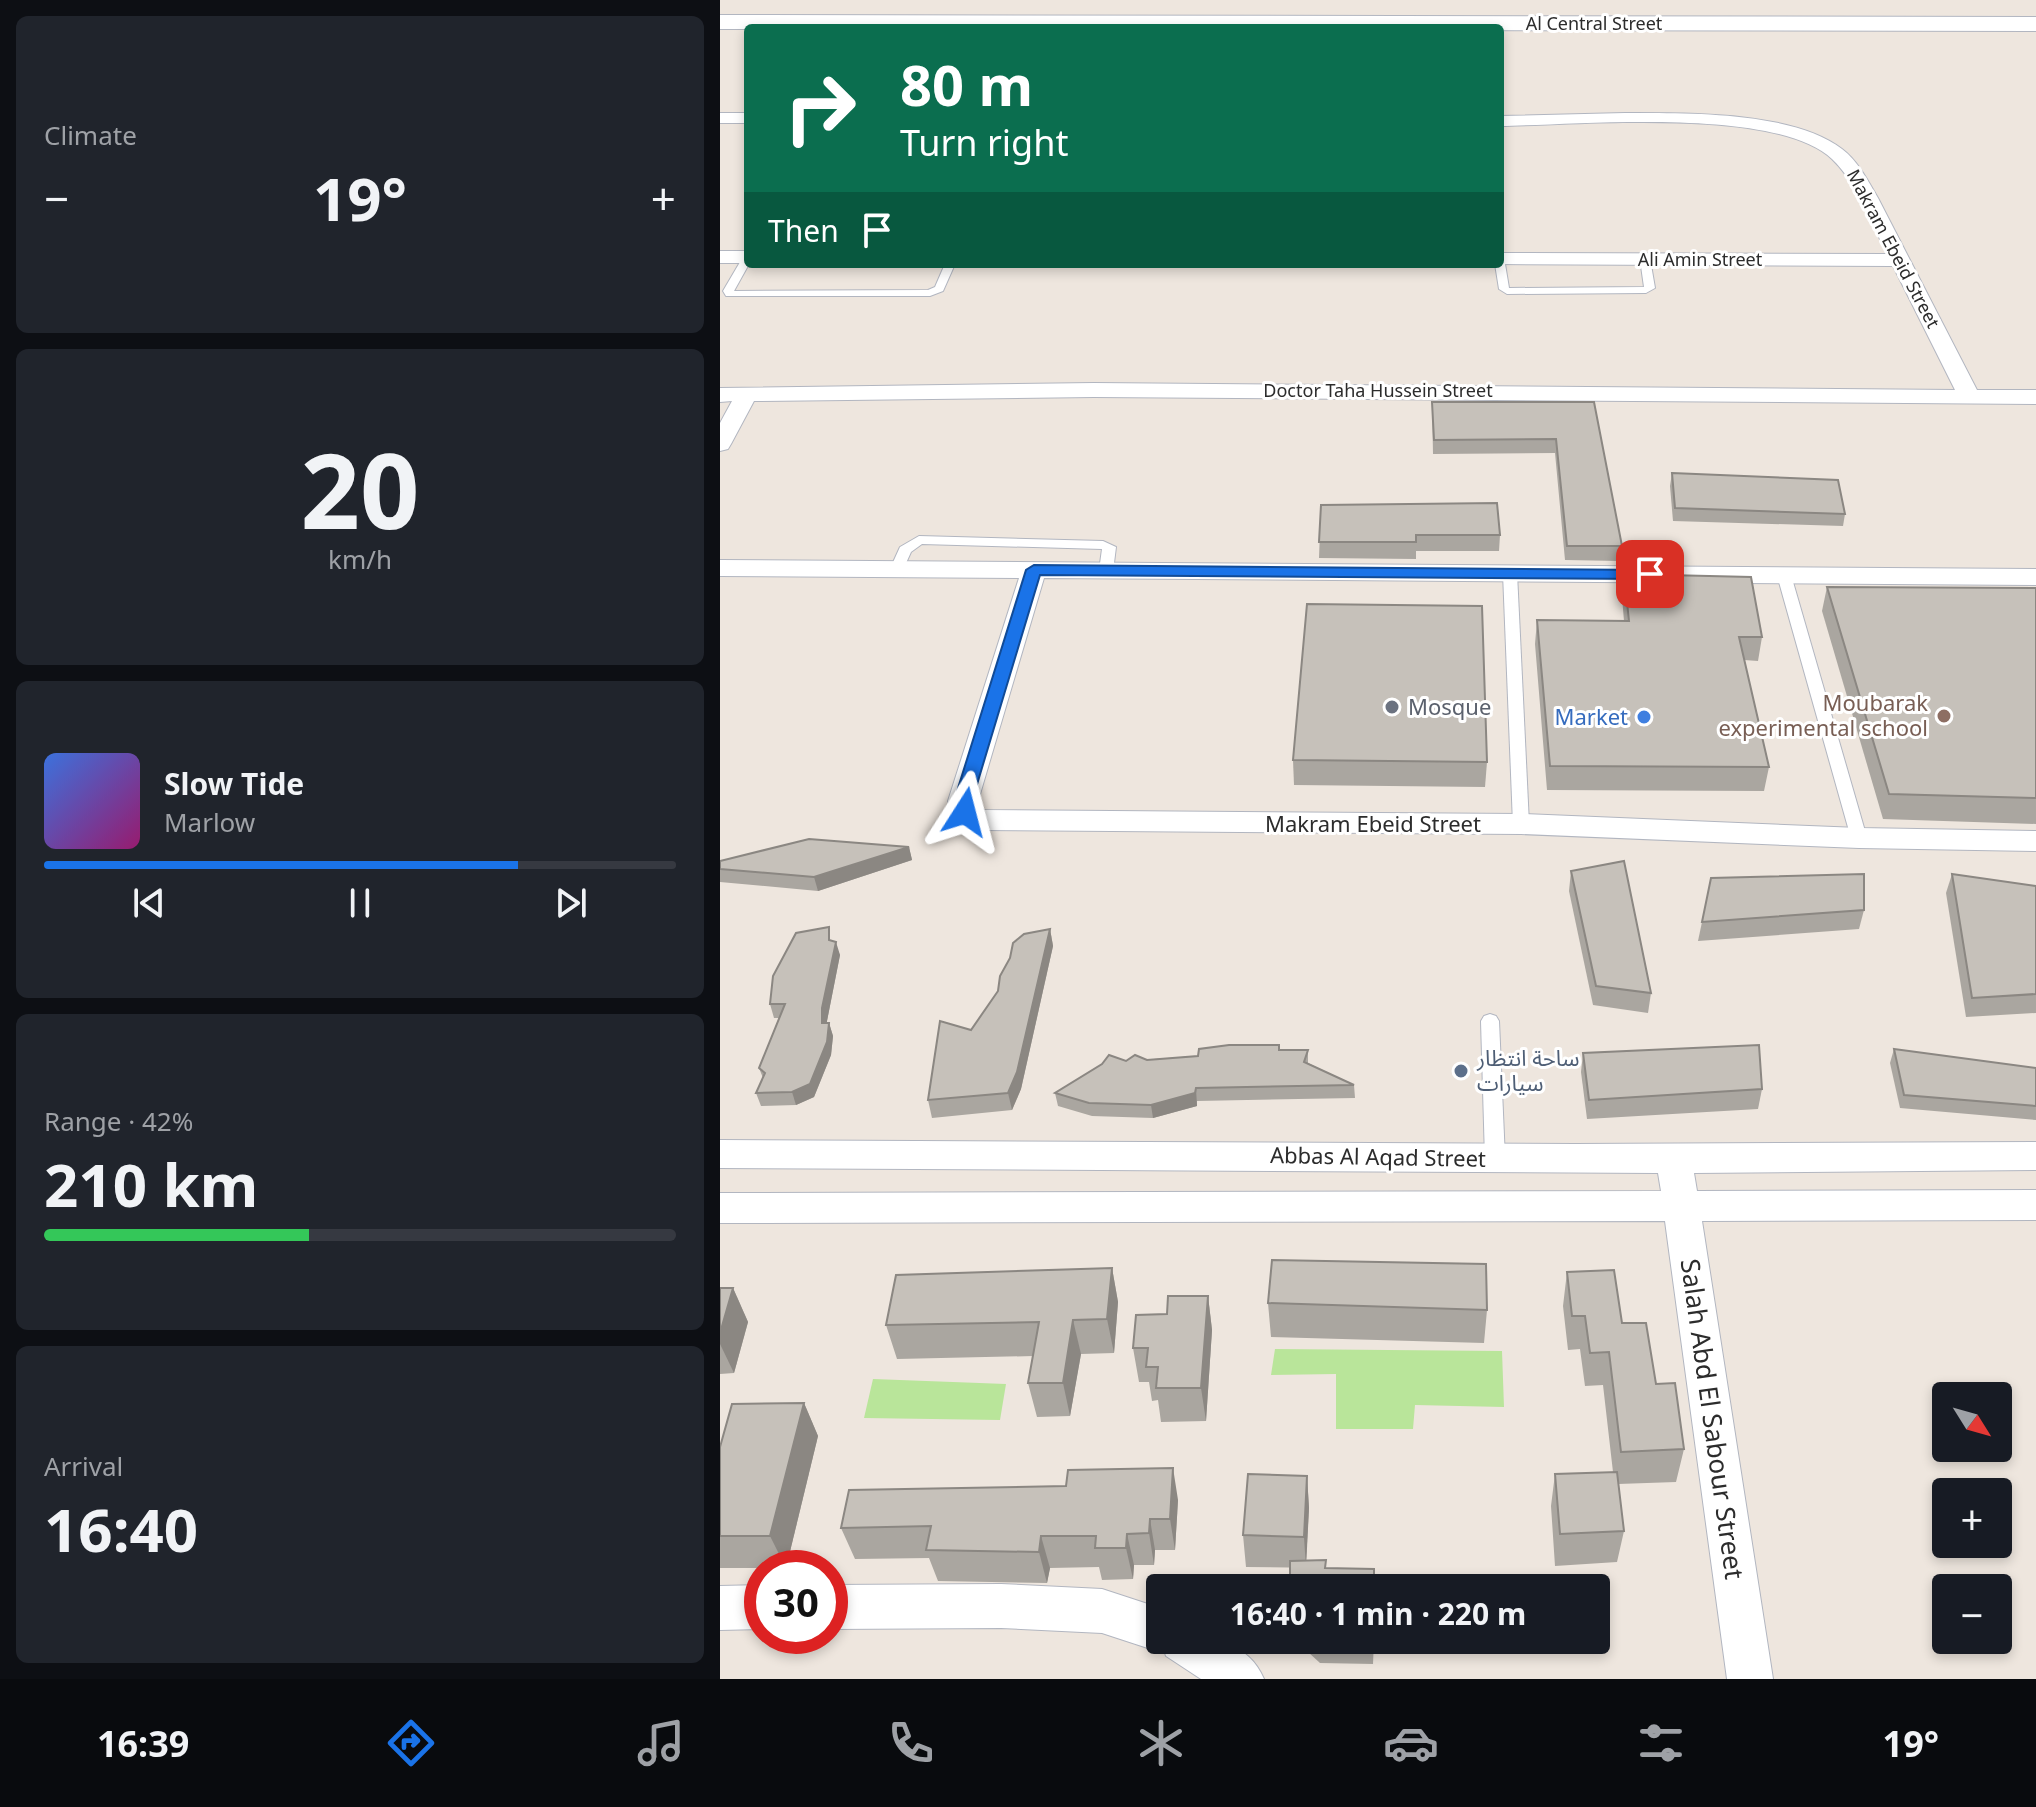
<!DOCTYPE html>
<html lang="en">
<head>
<meta charset="utf-8">
<style>
	:root { --surface:#171b24; --page:#20242c; --text:#f1f3f6; --muted:#9ea1a6; --line:#363941; --accent:#1a73e8 }
	body { margin:0; font-family:"Noto Sans","Noto Sans Arabic",sans-serif; background:var(--page); color:var(--text); height:100vh; display:flex; flex-direction:column; font-size:30px; white-space:nowrap }
	* { box-sizing:border-box; margin:0 }
	p { font-size:26px; color:var(--muted) }
	.icon { flex:none; width:44px; height:44px; fill:none; stroke:currentColor; stroke-width:2; stroke-linecap:round; stroke-linejoin:round }
	.map { position:relative; flex:1; overflow:hidden }
	.panel { display:flex; flex-direction:column; gap:16px; padding:16px; background:#0d0f14; width:720px }
	.panel>* { flex:none }
	.hud { position:absolute; left:24px; top:24px; width:760px; height:244px; border-radius:8px; box-shadow:0 4px 12px #0003; background:#0b6e4f; color:#fff; overflow:hidden }
	.needle { width:52px; rotate:127deg }
	.controls { position:absolute; left:1212px; top:1382px; display:grid; gap:16px }
	.controls a { display:grid; place-items:center; width:80px; height:80px; border-radius:8px; background:var(--surface); box-shadow:0 4px 12px #0003; font-size:40px }
	.speed { position:absolute; left:24px; top:1550px; display:flex; gap:16px; font-size:40px; font-weight:700; text-align:center }
	.speed>* { display:grid; place-content:center; width:104px; height:104px; border-radius:50%; background:var(--surface); box-shadow:0 4px 12px #0003; line-height:1 }
	.speed .limit { border:12px solid #d22; background:#fff; color:#111 }
	.pin { position:absolute; display:grid; place-items:center; width:68px; height:68px; color:#fff; margin:-34px; border-radius:16px; box-shadow:0 4px 12px #0006 }
	.me { position:absolute; width:88px; margin:-44px; rotate:9deg; stroke-linejoin:round; filter:drop-shadow(0 0 6px #0008) }
	.turn { display:flex; align-items:center; gap:28px; height:168px; padding:0 24px; font-size:36px }
	.turn .icon { width:104px; height:104px; stroke-width:2.5 }
	.turn b { display:block; font-size:56px; line-height:68px }
	.then { display:flex; align-items:center; height:76px; padding:0 24px; background:#0003; gap:16px; font-size:30px }
	.big { font-size:60px; font-weight:700; line-height:1.1 }
	.panel .tile { flex:1; display:flex; flex-direction:column; justify-content:center; gap:12px; min-width:0; padding:0 28px; border-radius:12px; background:var(--page) }
	.panel .dial { align-items:center; gap:0 }
	.dial b { font-size:104px; line-height:1 }
	.song { display:flex; align-items:center; gap:24px }
	.cover { width:96px; height:96px; border-radius:12px; background:linear-gradient(135deg,hsl(220 70% 55%),hsl(320 70% 35%)) }
	.played { height:8px; border-radius:4px; background:linear-gradient(90deg,var(--accent) 75%,var(--line) 75%) }
	.keys { display:flex; justify-content:space-around; direction:ltr }
	.heat { display:flex; justify-content:space-between; align-items:center; font-size:44px; direction:ltr }
	.charge { height:12px; border-radius:6px; background:linear-gradient(90deg,#34c759 42%,var(--line) 0) }
	.trip { position:absolute; left:426px; top:1574px; width:464px; height:80px; border-radius:8px; background:var(--surface); box-shadow:0 4px 12px #0003; font-weight:700; line-height:80px; text-align:center }
	.tab-bar { display:flex; height:128px; justify-content:space-around; align-items:center; background:#090b0e; color:var(--muted) }
	.tab-bar .icon { width:56px; height:56px }
	.tab-bar .active { color:var(--accent) }
	.tab-bar b { font-size:36px; color:var(--text) }
	main { display:flex; flex:1; min-height:0 }
	.map>svg:first-child { display:block }
	.green { fill:#b9e59a }
	.lines { fill:none; stroke-linecap:round; stroke-linejoin:round }
	.lane-casing { stroke:#b2b6c0; stroke-width:2 }
	.street-casing { stroke:#b2b6c0; stroke-width:2 }
	.secondary-casing { stroke:#b2b6c0; stroke-width:2 }
	.lane { fill:#fff; fill-rule:evenodd }
	.street { fill:#fff; fill-rule:evenodd }
	.secondary { fill:#fff; fill-rule:evenodd }
	.wall { fill:#aaa6a0 }
	.shaded-wall { fill:#8b8782 }
	.building { fill:#c6c1ba; stroke:#8b8782; stroke-width:2 }
	.route { fill:#1a73e8; stroke:#114b97; stroke-width:2 }
	.worship-dot { fill:#6b7280; stroke:#fff; stroke-width:3 }
	.education-dot { fill:#8d6e63; stroke:#fff; stroke-width:3 }
	.shop-dot { fill:#3f7fe0; stroke:#fff; stroke-width:3 }
	.service-dot { fill:#5c6f8a; stroke:#fff; stroke-width:3 }
	.labels { text-anchor:middle; stroke-width:6; stroke-linejoin:round; paint-order:stroke }
	.far-street-label { font-size:18px; fill:#2c2c2c; stroke:#fff }
	.education-label { font-size:22px; fill:#785e54; stroke:#fff; text-anchor:end }
	.worship-label { font-size:22px; fill:#5b616d; stroke:#fff; text-anchor:start }
	.shop-label { font-size:22px; fill:#366cbe; stroke:#fff; text-anchor:end }
	.street-label { font-size:22px; fill:#2c2c2c; stroke:#fff }
	.service-label { font-size:22px; fill:#4e5e75; stroke:#fff; text-anchor:start }
	.near-street-label { font-size:26px; fill:#2c2c2c; stroke:#fff }
</style>
</head>
<body>
<main>
<section class="panel">
<div class="tile"><p>Climate</p>
<div class="heat"><a>−</a><b class="big">19°</b><a>+</a></div>
</div>
<div class="tile dial"><b>20</b><p>km/h</p></div>
<div class="tile">
<div class="song"><i class="cover"></i><div><b>Slow Tide</b><p>Marlow</p></div></div>
<div class="played"></div>
<div class="keys"><svg class="icon" aria-label="previous" viewBox="0 0 24 24"><path d="M18 5L8 12l10 7zM5 5v14"/></svg><svg class="icon" aria-label="pause" viewBox="0 0 24 24"><path d="M8 5v14M16 5v14"/></svg><svg class="icon" aria-label="next" viewBox="0 0 24 24"><path d="M6 5l10 7-10 7zM19 5v14"/></svg></div>
</div>
<div class="tile"><p>Range · 42%</p><b class="big">210 km</b><div class="charge"></div></div>
<div class="tile"><p>Arrival</p><b class="big">16:40</b></div>
</section>
<div class="map">
<svg width="1316" height="1679" viewBox="0 0 1316 1679">
	<rect width="100%" height="100%" fill="#eee6de"/>
	<!-- green -->
	<g class="green">
		<path d="M555,1349L782,1351L784,1407L695,1405L693,1429H616V1374L551,1375Z"/>
		<path d="M153,1379L286,1384L280,1420L144,1418Z"/>
	</g>
	<g class="lines">
		<!-- lane casing -->
		<g class="lane-casing">
			<g id="lane">
				<path d="M28,254L29,264L14,291L208,290L215,287L225,264H235L223,291L210,296H6L3,291L23,257Z"/>
				<path d="M925,256L930,259L935,288L926,293L787,294L779,289L775,264H780V261L785,264L789,288L924,287L920,259Z"/>
				<path d="M199,536L383,541L396,547L393,571L386,575L379,571L382,549L202,544L191,552L182,572H172L170,569L180,547Z"/>
				<path d="M790,569L797,573L809,824L801,829L793,824L783,573Z"/>
				<path d="M1064,571L1071,575L1147,838L1145,842H1133L1131,838L1057,575Z"/>
				<path d="M770,1014L776,1016L779,1021L785,1159L782,1164L775,1167L768,1164L765,1159L761,1021L764,1016Z"/>
			</g>
		</g>
		<!-- street casing -->
		<g class="street-casing">
			<g id="street">
				<rect x="0" y="113" width="28" height="10"/>
				<path d="M905,113C965,113 1073,111 1122,149C1138,161 1148,181 1158,198L1257,390H1316V404L374,397L34,401L11,444L8,449L0,451V423L12,401L0,402V388L374,383L1235,390L1173,266L777,264H780V253L1167,254C1151,222 1138,184 1112,159C1056,106 856,125 780,126V116Z"/>
				<rect x="0" y="251" width="28" height="12"/>
				<path d="M0,560L1316,569V585L324,578L258,801L263,810L801,814L1139,828L1316,831V851L1139,848L801,834L257,830L235,819L228,801L299,578L0,576Z"/>
				<path d="M0,1140L855,1144L1316,1142V1170L974,1173L977,1191L1316,1190V1220L982,1221L1053,1679H1007L945,1221L0,1223V1193L941,1191L938,1173L0,1168Z"/>
				<path d="M281,1584L382,1589L440,1608V1640C481,1640 525,1634 544,1679H481L446,1656L444,1650L440,1652L382,1633L281,1628L110,1629V1585Z"/>
				<path d="M42,1585V1629L0,1630V1586Z"/>
			</g>
		</g>
		<!-- secondary casing -->
		<g class="secondary-casing">
			<path id="secondary" d="M0,15L1316,17V31L0,29Z"/>
		</g>
		<!-- lane -->
		<use href="#lane" class="lane"/>
		<!-- street -->
		<use href="#street" class="street"/>
		<!-- secondary -->
		<use href="#secondary" class="secondary"/>
	</g>
	<!-- wall -->
	<g class="wall">
		<path d="M712,402H874L902,546L900,561L845,560L835,453L713,454Z"/>
		<path d="M952,473L1125,514L1123,526L953,521L950,486Z"/>
		<path d="M601,505L780,535L779,551H696V559L599,558Z"/>
		<path d="M904,574L1042,637L1038,661L1024,660L1049,767L1044,791L827,790L815,644L817,620L904,621L902,597Z"/>
		<path d="M1107,587L1316,588V824L1163,819L1102,611Z"/>
		<path d="M573,760L767,762L765,787L574,785Z"/>
		<path d="M189,847L192,860L98,891L0,882V861Z"/>
		<path d="M851,871L931,993L928,1013L873,1005L849,891Z"/>
		<path d="M1232,874L1316,886V1013L1246,1017L1226,893Z"/>
		<path d="M1144,910L1139,929L978,941L982,922Z"/>
		<path d="M330,929L333,946L301,1089L292,1110L212,1118L208,1100Z"/>
		<path d="M113,941L120,955L107,1021V1023H109L113,1036L111,1055L94,1097L76,1105L41,1106L36,1093L43,1078L39,1068L59,1018H54L50,1004Z"/>
		<path d="M1174,1049L1316,1068V1120L1180,1108L1170,1063Z"/>
		<path d="M559,1050H588V1063L634,1085L635,1098L477,1101V1106L433,1118L372,1116L338,1106L335,1093L406,1061Z"/>
		<path d="M863,1053L1042,1089L1038,1109L867,1119L861,1072Z"/>
		<path d="M392,1268L398,1302L394,1353L361,1354L350,1416L317,1417L308,1383L313,1356L177,1359L166,1325Z"/>
		<path d="M847,1272L902,1323L936,1384L964,1449L956,1482L898,1484L904,1531L897,1562L835,1566L831,1506L835,1474L893,1472L883,1385L865,1386L860,1349L848,1350L843,1306Z"/>
		<path d="M0,1288H13L28,1322L14,1373L0,1374Z"/>
		<path d="M488,1296L492,1330L486,1421L441,1422L438,1400L432,1401L429,1382H419L413,1348L447,1314Z"/>
		<path d="M548,1303L767,1310L764,1343L551,1337Z"/>
		<path d="M84,1403L98,1436L66,1568H0V1447Z"/>
		<path d="M587,1476L589,1508L586,1561L606,1568L526,1567L523,1535Z"/>
		<path d="M458,1500L455,1550H435L434,1565H414L413,1579L382,1580L379,1567L330,1568L327,1583L218,1581L209,1558L135,1559L121,1528Z"/>
		<path d="M575,1640H654L653,1664L600,1663Z"/>
	</g>
	<!-- shaded-wall -->
	<g class="shaded-wall">
		<path d="M189,847L192,860L98,891L94,877Z"/>
		<path d="M330,929L333,946L301,1089L292,1110L288,1093Z"/>
		<path d="M116,942L120,955L107,1021L106,1037L102,1023V1008Z"/>
		<path d="M109,1023L113,1036L111,1055L94,1097L76,1105L72,1092Z"/>
		<path d="M476,1088L477,1106L433,1118L431,1105Z"/>
		<path d="M392,1268L398,1302L394,1353L387,1319Z"/>
		<path d="M13,1288L28,1322L14,1373L0,1344V1333Z"/>
		<path d="M488,1296L492,1330L486,1421L481,1388Z"/>
		<path d="M353,1320L361,1354L350,1416L343,1383Z"/>
		<path d="M84,1403L98,1436L66,1568L50,1536Z"/>
		<path d="M453,1468L458,1500L455,1550L450,1519Z"/>
		<path d="M587,1476L589,1508L586,1568L584,1537Z"/>
		<path d="M430,1519L435,1550L434,1565L429,1533Z"/>
		<path d="M407,1534L414,1565L413,1579L406,1548Z"/>
		<path d="M321,1536L330,1568L327,1583L319,1552Z"/>
	</g>
	<!-- building -->
	<g class="building">
		<path d="M712,402H874L902,546H847L836,439L714,440Z"/>
		<path d="M952,473L1118,480L1125,514L955,508Z"/>
		<path d="M777,503L780,535H696V542H599L601,505Z"/>
		<path d="M904,574L1031,577L1042,637H1019L1049,767L830,766L817,620L909,621Z"/>
		<path d="M1107,587L1316,588V798L1169,794Z"/>
		<path d="M587,604L762,606L767,762L573,760Z"/>
		<path d="M89,839L189,847L94,877L0,869V861Z"/>
		<path d="M904,861L931,993L876,986L851,871Z"/>
		<path d="M1144,874V910L982,922L991,878Z"/>
		<path d="M1232,874L1316,886V994L1252,998Z"/>
		<path d="M109,927V940L116,942L102,1008V1023H109L107,1042L90,1084L72,1092L36,1093L45,1073L39,1068L65,1004H50L53,976L76,933Z"/>
		<path d="M330,929L297,1072L288,1093L208,1100L220,1021L251,1030L278,991L280,976L290,958L293,943L304,934Z"/>
		<path d="M509,1045H559V1050H588L584,1062L634,1085L476,1088L475,1093L431,1105L369,1103L335,1093L382,1064L389,1055L406,1061L415,1055L427,1060L478,1056L479,1049Z"/>
		<path d="M1039,1045L1042,1089L869,1100L863,1053Z"/>
		<path d="M1174,1049L1316,1068V1106L1184,1095Z"/>
		<path d="M552,1260L766,1264L767,1310L548,1303Z"/>
		<path d="M392,1268L387,1319L353,1320L343,1383H308L319,1322L166,1325L176,1275Z"/>
		<path d="M894,1270L902,1323H926L936,1384L955,1383L964,1449L901,1452L889,1352L870,1353L865,1316H852L847,1272Z"/>
		<path d="M0,1288H13L0,1333Z"/>
		<path d="M448,1296H488L481,1388H436L438,1367H426L428,1348H413L416,1315L447,1314Z"/>
		<path d="M84,1403L50,1536H0V1447L12,1404Z"/>
		<path d="M453,1468L450,1519H430L429,1533L407,1534L406,1548H375L376,1536H321L319,1552L206,1550L211,1526L121,1528L129,1490L346,1486L348,1470Z"/>
		<path d="M897,1472L904,1531L840,1534L835,1474Z"/>
		<path d="M528,1474L587,1476L584,1537L523,1535Z"/>
		<path d="M606,1560L605,1568L654,1569V1588H570V1561Z"/>
	</g>
	<!-- route -->
	<path class="route" d="M314,565L930,570L937,574L930,579L320,575L252,801L254,812L252,816H239L234,801L306,570Z"/>
	<!-- markers -->
	<circle class="worship-dot" cx="672" cy="707" r="8"/>
	<circle class="education-dot" cx="1224" cy="716" r="8"/>
	<circle class="shop-dot" cx="924" cy="717" r="8"/>
	<circle class="service-dot" cx="741" cy="1071" r="8"/>
	<g class="labels">
		<!-- far-street labels -->
		<g class="far-street-label">
			<text x="874" y="30">Al Central Street</text>
			<text transform="translate(1173 249) rotate(62)" y="6">Makram Ebeid Street</text>
			<text x="980" y="266">Ali Amin Street</text>
			<text x="658" y="397">Doctor Taha Hussein Street</text>
		</g>
		<!-- education labels -->
		<g class="education-label">
			<text x="1208" y="711">Moubarak<tspan x="1208" dy="25">experimental school</tspan></text>
		</g>
		<!-- worship labels -->
		<g class="worship-label">
			<text x="688" y="715">Mosque</text>
		</g>
		<!-- shop labels -->
		<g class="shop-label">
			<text x="908" y="725">Market</text>
		</g>
		<!-- street labels -->
		<g class="street-label">
			<text x="653" y="832">Makram Ebeid Street</text>
			<text transform="translate(658 1157) rotate(1)" y="8">Abbas Al Aqad Street</text>
		</g>
		<!-- service labels -->
		<g class="service-label">
			<text x="757" y="1066">ساحة انتظار<tspan x="757" dy="25">سيارات</tspan></text>
		</g>
		<!-- near-street labels -->
		<g class="near-street-label">
			<text transform="translate(992 1419) rotate(82)" y="9">Salah Abd El Sabour Street</text>
		</g>
	</g>
</svg>
<div class="controls">
<a><svg class="needle" viewBox="-14 -14 28 28"><path d="M0-13l5 13h-10z" fill="#e53935"/><path d="M0 13l5-13h-10z" fill="#9ea1a6"/></svg></a>
<a>+</a>
<a>−</a>
</div>
<div class="speed"><div class="limit">30</div></div>
<div class="pin" style="left:930px;top:574px;background:#d93025"><svg class="icon" aria-label="arrive" viewBox="0 0 24 24"><path d="M6 21V4h12l-3 4 3 4H6"/></svg></div>
<svg class="me" style="left:245px;top:812px" viewBox="-20 -20 40 40"><path d="M0-17L14 15 0 8-14 15z" fill="#1a73e8" stroke="#fff" stroke-width="4"/></svg>
<div class="trip">16:40 · 1 min · 220 m</div>
<div class="hud">
<div class="turn"><svg class="icon" aria-label="right" viewBox="0 0 24 24"><path d="M7 20v-9h11M14 6l5 5-5 5"/></svg><div><b>80 m</b>Turn right</div></div>
<div class="then">Then<svg class="icon" aria-label="arrive" viewBox="0 0 24 24"><path d="M6 21V4h12l-3 4 3 4H6"/></svg></div>
</div>
</div>
</main>
<nav class="tab-bar">
<b>16:39</b>
<svg class="icon active" aria-label="directions" viewBox="0 0 24 24"><path d="M12 3l9 9-9 9-9-9zM9 14v-3h6M13 9l2 2-2 2"/></svg>
<svg class="icon" aria-label="music" viewBox="0 0 24 24"><path d="M9 18V5l10-2v13"/><circle cx="6" cy="18" r="3"/><circle cx="16" cy="16" r="3"/></svg>
<svg class="icon" aria-label="phone" viewBox="0 0 24 24"><path d="M5 4h4l2 5-3 2q2 4 5 5l2-3 5 2v4C11 20 4 13 5 4z"/></svg>
<svg class="icon" aria-label="climate" viewBox="0 0 24 24"><path d="M12 3v18M4 7l16 10M4 17L20 7"/></svg>
<svg class="icon" aria-label="car" viewBox="0 0 24 24"><path d="M5 17H2v-5l4-1 3-4h7l3 4 3 1v5h-3M9 17h6M6 11h13"/><circle cx="7" cy="17" r="2"/><circle cx="17" cy="17" r="2"/></svg>
<svg class="icon" aria-label="filters" viewBox="0 0 24 24"><path d="M4 7h16M4 17h16"/><circle cx="9" cy="7" r="2"/><circle cx="15" cy="17" r="2"/></svg>
<b>19°</b>
</nav>
</body>
</html>
